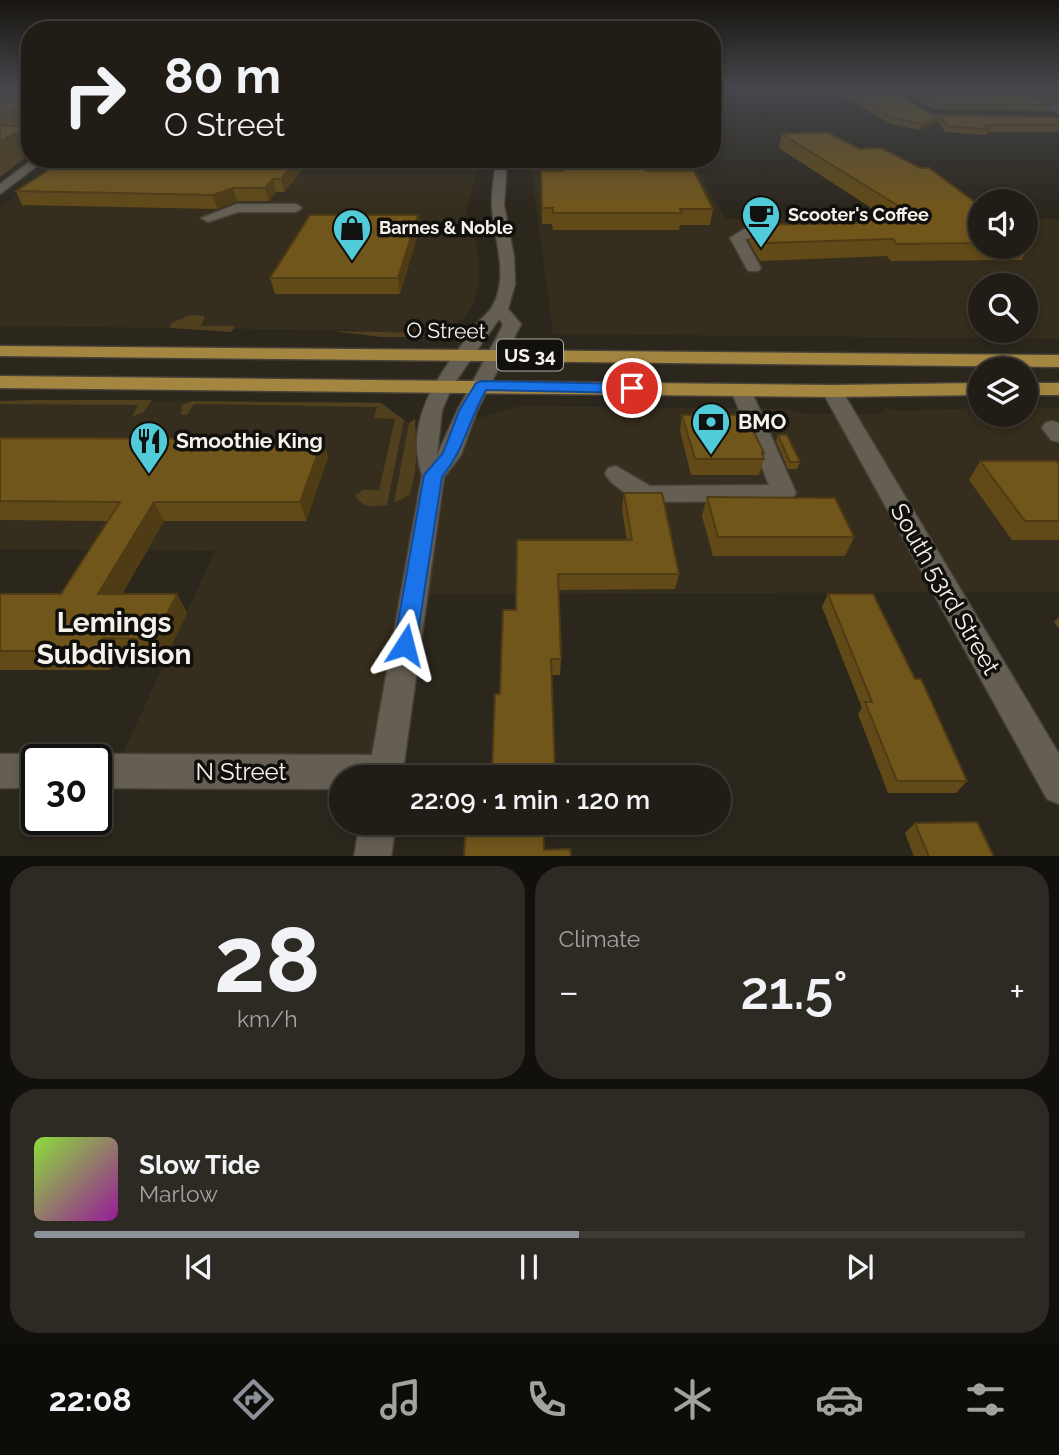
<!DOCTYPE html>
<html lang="en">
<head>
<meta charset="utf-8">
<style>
	:root { --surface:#211d16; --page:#2d2a23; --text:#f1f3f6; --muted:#a2a2a1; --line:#3e3b35; --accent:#8c9099 }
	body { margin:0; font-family:Raleway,sans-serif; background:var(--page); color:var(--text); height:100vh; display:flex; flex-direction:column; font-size:26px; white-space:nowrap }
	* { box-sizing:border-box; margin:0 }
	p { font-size:23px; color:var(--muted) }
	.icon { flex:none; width:38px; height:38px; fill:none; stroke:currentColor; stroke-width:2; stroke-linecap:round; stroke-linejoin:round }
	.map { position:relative; height:856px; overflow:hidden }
	.details { display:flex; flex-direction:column; gap:10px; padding:10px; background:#12100c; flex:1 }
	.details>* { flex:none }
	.banner { position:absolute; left:21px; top:21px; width:700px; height:147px; border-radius:28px; box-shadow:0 4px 10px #0003,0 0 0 2px var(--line); background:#211d16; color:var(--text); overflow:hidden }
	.tools { position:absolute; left:968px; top:189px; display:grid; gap:14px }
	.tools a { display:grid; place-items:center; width:70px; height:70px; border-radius:50%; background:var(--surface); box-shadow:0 4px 10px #0003,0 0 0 2px var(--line); font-size:35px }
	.speed { position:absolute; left:21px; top:744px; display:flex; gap:14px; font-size:35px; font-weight:700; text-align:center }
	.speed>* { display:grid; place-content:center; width:91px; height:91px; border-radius:50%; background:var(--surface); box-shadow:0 4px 10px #0003,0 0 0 2px var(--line); line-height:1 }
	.speed .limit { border:4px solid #111; border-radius:10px; background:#fff; color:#111 }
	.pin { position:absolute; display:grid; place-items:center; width:60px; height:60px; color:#fff; margin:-30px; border:4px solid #fff; border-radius:50%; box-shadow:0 2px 7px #0007 }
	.me { position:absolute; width:77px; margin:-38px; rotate:9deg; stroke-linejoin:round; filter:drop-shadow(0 0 5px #0008) }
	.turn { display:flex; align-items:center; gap:24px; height:147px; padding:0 28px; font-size:32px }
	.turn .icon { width:91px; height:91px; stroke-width:2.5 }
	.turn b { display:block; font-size:49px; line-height:60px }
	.big { font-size:52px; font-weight:600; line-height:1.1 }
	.details .widget { flex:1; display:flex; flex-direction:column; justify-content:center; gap:10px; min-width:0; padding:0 24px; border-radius:28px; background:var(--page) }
	.details .dial { align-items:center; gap:0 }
	.dial b { font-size:91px; line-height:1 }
	.song { display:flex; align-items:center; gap:21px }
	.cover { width:84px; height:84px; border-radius:10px; background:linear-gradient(135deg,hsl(90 70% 55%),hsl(300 70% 35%)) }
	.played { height:7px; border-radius:4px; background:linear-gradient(90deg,var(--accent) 55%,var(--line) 55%) }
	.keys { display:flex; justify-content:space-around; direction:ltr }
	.heat { display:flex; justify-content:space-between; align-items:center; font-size:38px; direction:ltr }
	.details .tiles { flex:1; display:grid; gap:10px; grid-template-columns:1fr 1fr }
	.widget:last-child { grid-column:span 2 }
	.trip { position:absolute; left:329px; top:765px; width:402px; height:70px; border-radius:35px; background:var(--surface); box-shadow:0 4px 10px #0003,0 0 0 2px var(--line); font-weight:600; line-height:70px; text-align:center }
	.tab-bar { display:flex; height:112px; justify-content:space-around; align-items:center; background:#0d0c09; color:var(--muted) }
	.tab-bar .icon { width:49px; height:49px }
	.tab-bar .selected { color:var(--accent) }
	.tab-bar b { font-size:32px; color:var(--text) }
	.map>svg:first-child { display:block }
	.built { fill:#352d1d; fill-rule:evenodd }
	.green { fill:#50401e }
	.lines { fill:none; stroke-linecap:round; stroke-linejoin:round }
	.minor-casing { stroke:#464239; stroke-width:3 }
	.major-casing { stroke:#464239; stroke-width:3 }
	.minor { fill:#645e53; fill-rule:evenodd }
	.major { fill:#a58640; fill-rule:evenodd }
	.wall { fill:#614a18 }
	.shaded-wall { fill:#4f3c14 }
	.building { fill:#71561c; stroke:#4f3c14; stroke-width:2 }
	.route { fill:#1a73e8; stroke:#114b97; stroke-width:2 }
	.labels { text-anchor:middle; stroke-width:7; stroke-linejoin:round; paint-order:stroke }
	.far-poi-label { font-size:18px; font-weight:bold; fill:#f5f2eb; stroke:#12100c; text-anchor:start }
	.shield { fill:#12100c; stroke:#b1aea8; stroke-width:2 }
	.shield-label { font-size:19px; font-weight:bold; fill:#f5f2eb }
	.street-label { font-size:21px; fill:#f5f2eb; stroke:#12100c }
	.poi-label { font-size:21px; font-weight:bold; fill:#f5f2eb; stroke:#12100c; text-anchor:start }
	.near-street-label { font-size:24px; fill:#f5f2eb; stroke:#12100c }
	.near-neighbourhood-label { font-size:28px; font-weight:bold; fill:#f5f2eb; stroke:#12100c }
</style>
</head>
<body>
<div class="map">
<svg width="1059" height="857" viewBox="0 0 1059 857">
	<rect width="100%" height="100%" fill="#2c271d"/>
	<!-- built -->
	<g class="built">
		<path d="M66,159H478L466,217L472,218L479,260V280L474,302L465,319L424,335L343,330L0,326V208Z"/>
		<path d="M530,159H692L725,219H980V247H1026V219H1059V339L553,334ZM980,285H1026V331H980Z"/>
		<path d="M0,401L377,402L428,435L433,474L462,423L520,406L786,409L805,414H880L886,408L895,411L980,408V415H1026V408H1059V592L413,594L386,772L115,771L215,551L0,549Z"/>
	</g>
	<!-- green -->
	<g class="green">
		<path d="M30,140V154L0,177V156Z"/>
		<path d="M191,315L205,316L201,326H235L231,332L170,328L171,323Z"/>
		<path d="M333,331L429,333L437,332L436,337H381Z"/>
		<path d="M34,400H152L144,412L132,417L138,405L0,404V401Z"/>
		<path d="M192,401L381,403L404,420L387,505C375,507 361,508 355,495L363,490H379L395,419L374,418L377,407L194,404L187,415H181L182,405Z"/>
		<path d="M415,419C416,444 419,471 409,495L394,503L409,423Z"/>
	</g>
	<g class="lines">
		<!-- minor casing -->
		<g class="minor-casing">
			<g id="minor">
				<path d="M1006,87H1017L1059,107V113Z"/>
				<path d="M34,159H46L0,194V184Z"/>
				<path d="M496,159H507L504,205L514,257L515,284L508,309L521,324L477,411L461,455L444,477L402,777H341V789L96,788V760H84L96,754L372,755L422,475C402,415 445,368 478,323C482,317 489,313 492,307C510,277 494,239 492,207C491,192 495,175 496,159ZM499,319L503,324L500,331L457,411L437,455L442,410L453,385Z"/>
				<path d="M237,204H296L302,208L296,212H238L208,222L201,218Z"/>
				<path d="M744,229H779L786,233L779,237L745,239L761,268L758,271H748L730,238Z"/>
				<path d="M741,384L751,390L796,493L792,499L784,501L645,502C632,498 612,486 605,474L608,468L616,466L650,486L769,485L731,390Z"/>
				<path d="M832,385L842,391L1059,754V804L1047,799L822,391Z"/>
				<path d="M1052,421L1059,423V442L1051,440L1042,428L1045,423Z"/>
				<path d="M0,754H37L49,759L37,760V788H0Z"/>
				<path d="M360,822H396L391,857H354Z"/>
			</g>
		</g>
		<!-- major casing -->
		<g class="major-casing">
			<g id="major">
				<path d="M0,346L1059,355V367L0,356Z"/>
				<path d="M0,376L832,385L980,383V395L832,397L0,388Z"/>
				<rect x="1026" y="383" width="33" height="12"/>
			</g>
		</g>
		<!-- minor -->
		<use href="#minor" class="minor"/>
		<!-- major -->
		<use href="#major" class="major"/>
	</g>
	<!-- wall -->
	<g class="wall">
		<path d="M0,87H30V119L17,125L7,126L30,134V140L0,156Z"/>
		<path d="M766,87H887L933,115L1059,117V132H988L986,135L945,132L938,122L919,130L889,123L830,89L767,88Z"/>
		<path d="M896,87H1016L1052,105L1049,111L934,109Z"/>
		<path d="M1023,87H1059V106Z"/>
		<path d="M782,134L859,149L980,206V247H1026V240L1030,243L1022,260L891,261L887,256L760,261L749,242L753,225L862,223L867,220L869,215H882L779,148Z"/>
		<path d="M310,159L284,192H276L269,201H237L217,209L22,205L16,191Z"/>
		<path d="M561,159H642L646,171L713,209L710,225H680L679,230H553L552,224H542L541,171H562Z"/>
		<path d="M418,215L419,230L400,294H275L270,278Z"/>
		<path d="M682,415L764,453L763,456L764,459L759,475H691L680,430Z"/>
		<path d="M778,435L800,462L797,469H788L776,441Z"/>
		<path d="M0,438L328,457L306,521H164L122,594H177L187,613L166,657H117L110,670H0V594H61L108,521L0,520Z"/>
		<path d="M980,461L1059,464V540H1012L969,480Z"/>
		<path d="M624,493L679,574L675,589L558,590L561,659L560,675H552L554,777H492L500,694L516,610L517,540H627L622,509Z"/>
		<path d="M707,497L854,537L845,556H713L702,516Z"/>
		<path d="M828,594L915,679L967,781L956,793H888L858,714L862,708L822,607Z"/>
		<path d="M1059,617V629L1054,622Z"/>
		<path d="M915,823L994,857H914L905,833Z"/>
	</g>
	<!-- shaded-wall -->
	<g class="shaded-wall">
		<path d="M30,103V119L17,125L11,112Z"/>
		<path d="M940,116L938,122L919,130L921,124Z"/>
		<path d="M27,127L30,134V140L0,156V141Z"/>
		<path d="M297,159H310L284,192L281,179Z"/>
		<path d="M273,179L276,192L269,201L265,188Z"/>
		<path d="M233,188L237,201L217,209L213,195Z"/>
		<path d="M418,215L419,230L400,294L398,278Z"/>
		<path d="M323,439L328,457L306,521L300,502Z"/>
		<path d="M154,502L164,521L111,613L98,594Z"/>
		<path d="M177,594L187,613L166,657L155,639Z"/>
		<path d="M103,638L117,657L110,670L96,651Z"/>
	</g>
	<!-- building -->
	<g class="building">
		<path d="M0,87H30V103L11,112H0V102H26L27,94L24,92H0Z"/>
		<path d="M839,87H887L933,115L1059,117V125H985L989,129L947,126L940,116L921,124L891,117Z"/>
		<path d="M907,87H1016L1052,105L936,104Z"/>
		<path d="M1036,87H1059V99Z"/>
		<path d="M0,125L27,127L0,141Z"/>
		<path d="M827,132L859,149L881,148L920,168H929L980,206V243L897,244L893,239L764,243L753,225L862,223L864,220H873L869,215H913L782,134Z"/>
		<path d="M66,159H297L281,179H273L265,188H233L213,195L16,191Z"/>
		<path d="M562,159H642L646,171H694L713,209H680L682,213H553V208H542L541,171H564Z"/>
		<path d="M310,215H418L398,278H270Z"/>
		<path d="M682,415H746L764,453H762L764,459H695Z"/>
		<path d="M778,435H787L800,462H790Z"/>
		<path d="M0,438L323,439L300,502H154L98,594H177L155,639L103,638L96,651H0V594H61L120,502L0,501Z"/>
		<path d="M980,461H1056L1059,464V521H1025Z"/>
		<path d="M624,493H662L679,574H558L561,659H551L555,773H492L495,694H500L503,610H516L517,540H632Z"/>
		<path d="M707,497L835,498L854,537H718Z"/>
		<path d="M828,594H873L915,679H921L967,781H897L865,702H872Z"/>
		<path d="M466,822H543L544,850L570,849L571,857H464Z"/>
		<path d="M977,822L994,857H929L915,823Z"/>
	</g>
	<!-- sky -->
	<linearGradient id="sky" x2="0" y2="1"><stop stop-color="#181510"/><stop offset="0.42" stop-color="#45474c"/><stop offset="1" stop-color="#45474c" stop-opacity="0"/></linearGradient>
	<rect width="1059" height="207" fill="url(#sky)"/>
	<!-- route -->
	<path class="route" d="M481,381L632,384L640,388L632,393L486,390C468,422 465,448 442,477L416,645L413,652L405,655L397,652L394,645L424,475L443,453L459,411L476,383Z"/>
	<!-- icons -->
	<defs>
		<g id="cafe-pin" transform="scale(2.0125)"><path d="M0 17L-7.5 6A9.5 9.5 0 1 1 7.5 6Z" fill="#52cbd9" stroke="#12100c"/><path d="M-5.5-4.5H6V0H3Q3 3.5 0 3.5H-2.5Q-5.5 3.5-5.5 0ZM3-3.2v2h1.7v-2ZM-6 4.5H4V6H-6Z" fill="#111"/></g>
		<g id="shop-pin" transform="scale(2.0125)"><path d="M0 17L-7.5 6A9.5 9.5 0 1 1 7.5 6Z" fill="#52cbd9" stroke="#12100c"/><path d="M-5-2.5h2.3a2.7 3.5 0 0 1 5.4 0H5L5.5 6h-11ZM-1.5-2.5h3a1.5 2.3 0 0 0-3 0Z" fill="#111"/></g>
		<g id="bank-pin" transform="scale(2.0125)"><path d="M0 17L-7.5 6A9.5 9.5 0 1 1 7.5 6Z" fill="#52cbd9" stroke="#12100c"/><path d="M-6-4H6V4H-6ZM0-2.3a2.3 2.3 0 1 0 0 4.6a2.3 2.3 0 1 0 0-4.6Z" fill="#111"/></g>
		<g id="restaurant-pin" transform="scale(2.0125)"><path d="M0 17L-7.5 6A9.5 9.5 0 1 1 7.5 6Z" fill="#52cbd9" stroke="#12100c"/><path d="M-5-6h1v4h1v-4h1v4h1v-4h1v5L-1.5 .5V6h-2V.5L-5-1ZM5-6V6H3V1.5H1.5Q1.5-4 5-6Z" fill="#111"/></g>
	</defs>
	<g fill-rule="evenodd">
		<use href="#cafe-pin" x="761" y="215"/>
		<use href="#shop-pin" x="352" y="228"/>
		<use href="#bank-pin" x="711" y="422"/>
		<use href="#restaurant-pin" x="149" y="441"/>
	</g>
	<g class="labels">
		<!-- far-poi labels -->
		<g class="far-poi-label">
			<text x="788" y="221">Scooter's Coffee</text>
			<text x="379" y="234">Barnes &amp; Noble</text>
		</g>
		<!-- shield labels -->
		<rect class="shield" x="497" y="339.5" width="66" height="31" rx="5"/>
		<g class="shield-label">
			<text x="530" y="362">US 34</text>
		</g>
		<!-- street labels -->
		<g class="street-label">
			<text transform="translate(446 331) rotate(1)" y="7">O Street</text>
		</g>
		<!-- poi labels -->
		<g class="poi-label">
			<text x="738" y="429">BMO</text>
			<text x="176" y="448">Smoothie King</text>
		</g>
		<!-- near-street labels -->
		<g class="near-street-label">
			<text transform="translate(945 589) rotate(60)" y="8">South 53rd Street</text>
			<text x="241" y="780">N Street</text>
		</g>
		<!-- near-neighbourhood labels -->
		<g class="near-neighbourhood-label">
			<text x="114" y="632">Lemings<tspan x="114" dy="32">Subdivision</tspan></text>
		</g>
	</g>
</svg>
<div class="tools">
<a><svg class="icon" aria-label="sound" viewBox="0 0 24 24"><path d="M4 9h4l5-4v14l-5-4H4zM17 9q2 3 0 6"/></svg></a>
<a><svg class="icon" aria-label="search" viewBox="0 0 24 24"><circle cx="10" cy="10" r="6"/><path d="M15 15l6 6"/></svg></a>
<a><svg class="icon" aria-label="layers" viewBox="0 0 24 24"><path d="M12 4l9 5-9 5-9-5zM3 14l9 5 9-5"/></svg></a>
</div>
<div class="speed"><div class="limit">30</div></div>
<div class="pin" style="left:632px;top:388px;background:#d93025"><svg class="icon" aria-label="arrive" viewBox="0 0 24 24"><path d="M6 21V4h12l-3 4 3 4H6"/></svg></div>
<svg class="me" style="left:405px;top:645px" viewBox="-20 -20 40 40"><path d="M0-17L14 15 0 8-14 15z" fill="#1a73e8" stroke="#fff" stroke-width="4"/></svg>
<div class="trip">22:09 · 1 min · 120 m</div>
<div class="banner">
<div class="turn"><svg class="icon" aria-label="right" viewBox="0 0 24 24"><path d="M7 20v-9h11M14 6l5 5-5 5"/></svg><div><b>80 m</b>O Street</div></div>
</div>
</div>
<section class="details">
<div class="tiles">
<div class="widget dial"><b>28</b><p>km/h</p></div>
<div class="widget"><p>Climate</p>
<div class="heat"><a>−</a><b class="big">21.5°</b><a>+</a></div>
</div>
<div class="widget">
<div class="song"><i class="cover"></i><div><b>Slow Tide</b><p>Marlow</p></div></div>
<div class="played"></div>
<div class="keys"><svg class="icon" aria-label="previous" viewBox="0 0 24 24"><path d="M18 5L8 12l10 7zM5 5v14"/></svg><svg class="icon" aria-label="pause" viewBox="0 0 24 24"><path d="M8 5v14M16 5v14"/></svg><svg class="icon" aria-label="next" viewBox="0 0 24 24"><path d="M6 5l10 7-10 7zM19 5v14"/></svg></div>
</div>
</div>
</section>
<nav class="tab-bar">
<b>22:08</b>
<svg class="icon selected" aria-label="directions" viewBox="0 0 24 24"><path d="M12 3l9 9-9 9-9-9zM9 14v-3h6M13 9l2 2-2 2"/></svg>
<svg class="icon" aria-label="music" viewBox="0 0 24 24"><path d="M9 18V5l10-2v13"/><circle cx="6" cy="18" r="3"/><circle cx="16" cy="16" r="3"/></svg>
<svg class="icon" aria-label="phone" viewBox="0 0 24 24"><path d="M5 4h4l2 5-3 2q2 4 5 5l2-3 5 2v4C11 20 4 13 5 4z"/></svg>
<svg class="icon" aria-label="climate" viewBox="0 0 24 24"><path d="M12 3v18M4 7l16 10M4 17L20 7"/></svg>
<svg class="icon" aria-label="car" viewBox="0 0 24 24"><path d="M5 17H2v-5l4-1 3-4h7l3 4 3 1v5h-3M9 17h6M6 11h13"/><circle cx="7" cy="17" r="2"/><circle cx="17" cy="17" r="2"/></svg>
<svg class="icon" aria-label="filters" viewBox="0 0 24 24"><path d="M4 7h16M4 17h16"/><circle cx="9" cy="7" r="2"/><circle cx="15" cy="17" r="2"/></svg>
</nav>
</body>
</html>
